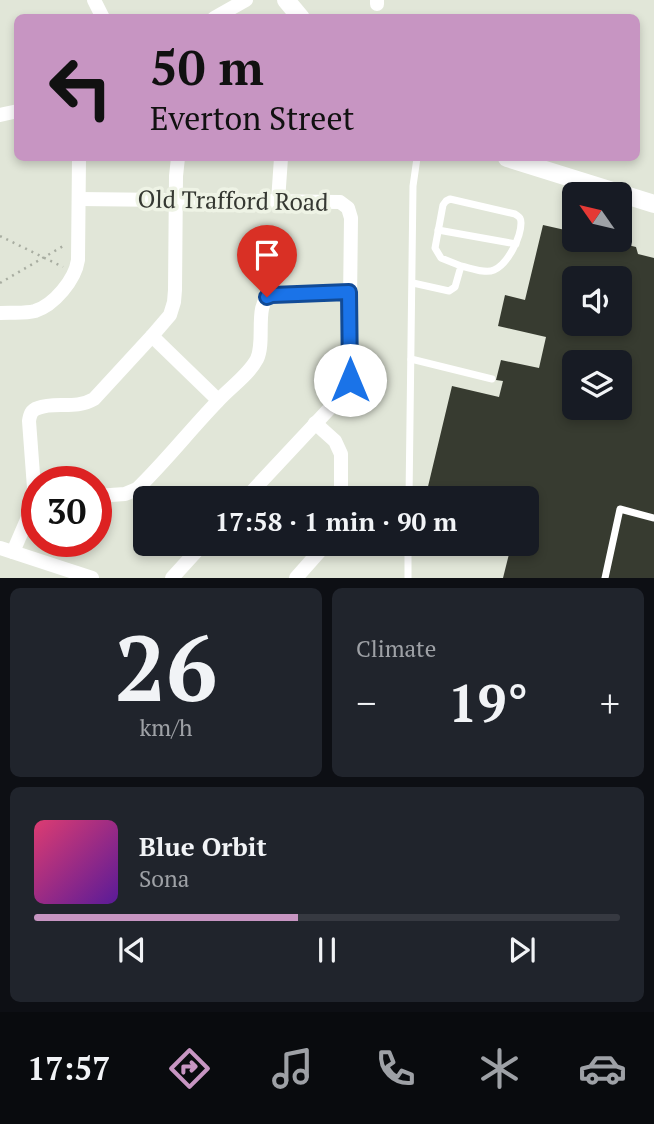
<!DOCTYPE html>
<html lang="en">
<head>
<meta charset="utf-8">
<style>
	:root { --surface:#171b24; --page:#20242c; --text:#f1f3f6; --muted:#9ea1a6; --line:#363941; --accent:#c795c2 }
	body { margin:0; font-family:"PT Serif",serif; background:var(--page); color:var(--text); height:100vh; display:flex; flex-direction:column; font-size:26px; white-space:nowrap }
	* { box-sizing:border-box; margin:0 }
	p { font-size:23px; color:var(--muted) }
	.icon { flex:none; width:38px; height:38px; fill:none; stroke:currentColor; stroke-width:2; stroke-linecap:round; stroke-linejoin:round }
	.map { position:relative; height:578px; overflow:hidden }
	.side { display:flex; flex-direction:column; gap:10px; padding:10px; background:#0d0f14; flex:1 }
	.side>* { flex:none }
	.banner { position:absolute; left:14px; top:14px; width:626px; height:147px; border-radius:10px; box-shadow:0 4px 10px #0003; background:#c795c2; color:#111; overflow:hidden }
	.needle { width:46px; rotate:304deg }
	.fabs { position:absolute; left:562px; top:182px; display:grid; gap:14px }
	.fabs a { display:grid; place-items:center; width:70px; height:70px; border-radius:10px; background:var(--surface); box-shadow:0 4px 10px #0003; font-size:35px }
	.speed { position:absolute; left:21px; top:466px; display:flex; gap:14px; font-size:35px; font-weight:700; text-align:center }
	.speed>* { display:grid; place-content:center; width:91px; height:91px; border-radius:50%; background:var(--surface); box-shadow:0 4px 10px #0003; line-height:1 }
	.speed .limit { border:10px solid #d22; background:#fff; color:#111 }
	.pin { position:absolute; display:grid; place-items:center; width:60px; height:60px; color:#fff; margin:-72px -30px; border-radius:50% 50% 50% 0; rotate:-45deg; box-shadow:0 0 7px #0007 }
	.pin .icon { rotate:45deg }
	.me { position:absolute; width:77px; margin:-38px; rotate:0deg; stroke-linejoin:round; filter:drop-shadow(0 0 5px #0008) }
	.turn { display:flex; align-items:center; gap:24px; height:147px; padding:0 21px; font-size:32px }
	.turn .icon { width:91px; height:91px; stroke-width:2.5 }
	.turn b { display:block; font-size:49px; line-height:60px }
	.big { font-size:52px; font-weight:600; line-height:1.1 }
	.side .widget { flex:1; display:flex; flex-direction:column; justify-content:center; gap:10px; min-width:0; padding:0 24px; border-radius:10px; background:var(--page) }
	.side .dial { align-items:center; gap:0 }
	.dial b { font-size:91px; line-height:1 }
	.song { display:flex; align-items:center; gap:21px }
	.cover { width:84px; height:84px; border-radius:10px; background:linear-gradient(135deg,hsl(340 70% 55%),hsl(270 70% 35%)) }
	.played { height:7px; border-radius:4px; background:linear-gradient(90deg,var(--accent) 45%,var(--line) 45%) }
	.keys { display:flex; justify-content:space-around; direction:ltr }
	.heat { display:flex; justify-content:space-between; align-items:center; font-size:38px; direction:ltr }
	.side .tiles { flex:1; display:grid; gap:10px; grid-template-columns:1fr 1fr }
	.widget:last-child { grid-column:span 2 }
	.trip { position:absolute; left:133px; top:486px; width:406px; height:70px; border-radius:10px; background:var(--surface); box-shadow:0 4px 10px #0003; font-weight:600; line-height:70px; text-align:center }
	.tab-bar { display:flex; height:112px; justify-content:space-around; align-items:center; background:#090b0e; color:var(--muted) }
	.tab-bar .icon { width:49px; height:49px }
	.tab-bar .selected { color:var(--accent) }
	.tab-bar b { font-size:32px; color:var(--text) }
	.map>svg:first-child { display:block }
	.building { fill:#373b30; fill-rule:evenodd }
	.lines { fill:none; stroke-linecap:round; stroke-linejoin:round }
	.path { stroke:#a8ada1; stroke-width:2.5; stroke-dasharray:2 5; stroke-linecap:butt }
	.service { stroke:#fff; stroke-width:7 }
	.minor { stroke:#fff; stroke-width:14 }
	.tertiary { stroke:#fff; stroke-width:18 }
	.route-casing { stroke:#114b97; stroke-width:18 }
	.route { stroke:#1a73e8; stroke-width:12 }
	.labels { text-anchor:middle; stroke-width:7; stroke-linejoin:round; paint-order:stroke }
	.street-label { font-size:24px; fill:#353832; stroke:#eef3e5 }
</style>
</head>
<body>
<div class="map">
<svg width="654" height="578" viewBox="0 0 654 578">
	<rect width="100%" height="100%" fill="#e1e6d8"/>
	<!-- building -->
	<path class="building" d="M543,225L574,232V240H607L636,247L638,254L654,258V578H503L510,550L488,544H527V499H425L452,386L499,397L503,381L496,380L501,360L539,368L546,337L498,326L505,295L525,300ZM574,278H620V324H574ZM574,362H620V408H574Z"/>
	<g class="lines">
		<!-- path -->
		<g class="path">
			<path d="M0,236L63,267"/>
			<path d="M0,283L65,245"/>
		</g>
		<!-- service -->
		<g class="service">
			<path d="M438,230L516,244"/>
			<path d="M413,283L449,291L455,287L461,266L441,258L435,248L443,205L446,201L450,199L515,214C519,217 521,217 521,223C521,237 508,264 494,270C485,274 471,268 461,266"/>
			<path d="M411,359L492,379"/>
			<path d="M409,499L413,186L417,158"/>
			<path d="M408,578V544"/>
			<path d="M605,578L620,509L654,518"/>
		</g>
		<!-- minor -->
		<g class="minor">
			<path d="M94,0L103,18"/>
			<path d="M377,0V4"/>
			<path d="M214,18L246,0"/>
			<path d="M0,115L18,111"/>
			<path d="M79,199L340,202L348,208L351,218L349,385L344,393L245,499"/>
			<path d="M278,201L281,158"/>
			<path d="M0,313C11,312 24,314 35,311C54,305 75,280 78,260L79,158"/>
			<path d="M152,336L218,400"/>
			<path d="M315,423L335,441L341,454V499"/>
			<path d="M96,496L125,494L137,489C165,462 190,430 217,402C229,388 248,376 257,359C266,340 253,303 272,294L349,292"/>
			<path d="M0,548L92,578"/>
			<path d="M13,552L35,501L29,421C30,415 31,410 38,408C55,401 75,410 94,399L152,336L170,315L174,302L175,290L176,176L178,158"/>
			<path d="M172,578L203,544"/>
			<path d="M296,578L326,544"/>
		</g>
		<!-- tertiary -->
		<g class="tertiary">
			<path d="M286,0L301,18"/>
			<path d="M507,158L654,204"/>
		</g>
	</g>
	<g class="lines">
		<!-- route casing -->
		<g class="route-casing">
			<path id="route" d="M267,297L272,295L349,292L350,380"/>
		</g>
		<!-- route -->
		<use href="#route" class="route"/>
	</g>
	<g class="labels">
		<!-- street labels -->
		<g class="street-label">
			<text transform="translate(233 201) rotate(1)" y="8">Old Trafford Road</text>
		</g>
	</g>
</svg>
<div class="fabs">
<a><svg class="needle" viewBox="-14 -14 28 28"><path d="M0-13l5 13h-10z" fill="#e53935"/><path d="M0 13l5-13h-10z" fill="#9ea1a6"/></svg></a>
<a><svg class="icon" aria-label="sound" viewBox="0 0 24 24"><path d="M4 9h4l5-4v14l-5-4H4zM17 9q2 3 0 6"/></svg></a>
<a><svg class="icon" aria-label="layers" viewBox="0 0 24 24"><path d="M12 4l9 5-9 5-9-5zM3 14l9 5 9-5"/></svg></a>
</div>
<div class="speed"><div class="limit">30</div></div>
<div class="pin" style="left:267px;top:297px;background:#d93025"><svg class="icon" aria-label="arrive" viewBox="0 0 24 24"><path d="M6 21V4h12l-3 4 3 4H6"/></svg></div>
<svg class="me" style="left:350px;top:380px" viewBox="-20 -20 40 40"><circle r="19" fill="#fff"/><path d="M0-13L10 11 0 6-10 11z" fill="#1a73e8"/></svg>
<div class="trip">17:58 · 1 min · 90 m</div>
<div class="banner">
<div class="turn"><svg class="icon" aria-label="left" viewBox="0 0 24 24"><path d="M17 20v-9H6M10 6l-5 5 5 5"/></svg><div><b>50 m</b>Everton Street</div></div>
</div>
</div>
<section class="side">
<div class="tiles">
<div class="widget dial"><b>26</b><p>km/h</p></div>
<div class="widget"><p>Climate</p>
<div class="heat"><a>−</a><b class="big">19°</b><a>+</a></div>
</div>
<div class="widget">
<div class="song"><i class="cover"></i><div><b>Blue Orbit</b><p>Sona</p></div></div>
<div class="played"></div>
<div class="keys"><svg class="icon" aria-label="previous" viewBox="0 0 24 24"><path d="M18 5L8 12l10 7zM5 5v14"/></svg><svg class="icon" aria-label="pause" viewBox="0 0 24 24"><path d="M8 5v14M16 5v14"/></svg><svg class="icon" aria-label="next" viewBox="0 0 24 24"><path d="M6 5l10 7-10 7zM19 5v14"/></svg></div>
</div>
</div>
</section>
<nav class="tab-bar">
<b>17:57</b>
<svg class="icon selected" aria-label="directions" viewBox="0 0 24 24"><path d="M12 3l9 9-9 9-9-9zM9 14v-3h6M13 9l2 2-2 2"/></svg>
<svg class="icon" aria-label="music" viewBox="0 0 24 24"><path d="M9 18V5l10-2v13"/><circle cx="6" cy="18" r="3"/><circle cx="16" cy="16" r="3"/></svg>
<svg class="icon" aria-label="phone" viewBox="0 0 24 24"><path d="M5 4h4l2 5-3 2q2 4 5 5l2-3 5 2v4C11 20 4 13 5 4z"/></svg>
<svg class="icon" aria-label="climate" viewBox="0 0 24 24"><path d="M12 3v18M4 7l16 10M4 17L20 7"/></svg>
<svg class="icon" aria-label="car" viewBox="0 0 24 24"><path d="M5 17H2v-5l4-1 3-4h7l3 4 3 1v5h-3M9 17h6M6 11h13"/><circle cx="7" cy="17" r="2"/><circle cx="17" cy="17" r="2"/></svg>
</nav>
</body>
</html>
